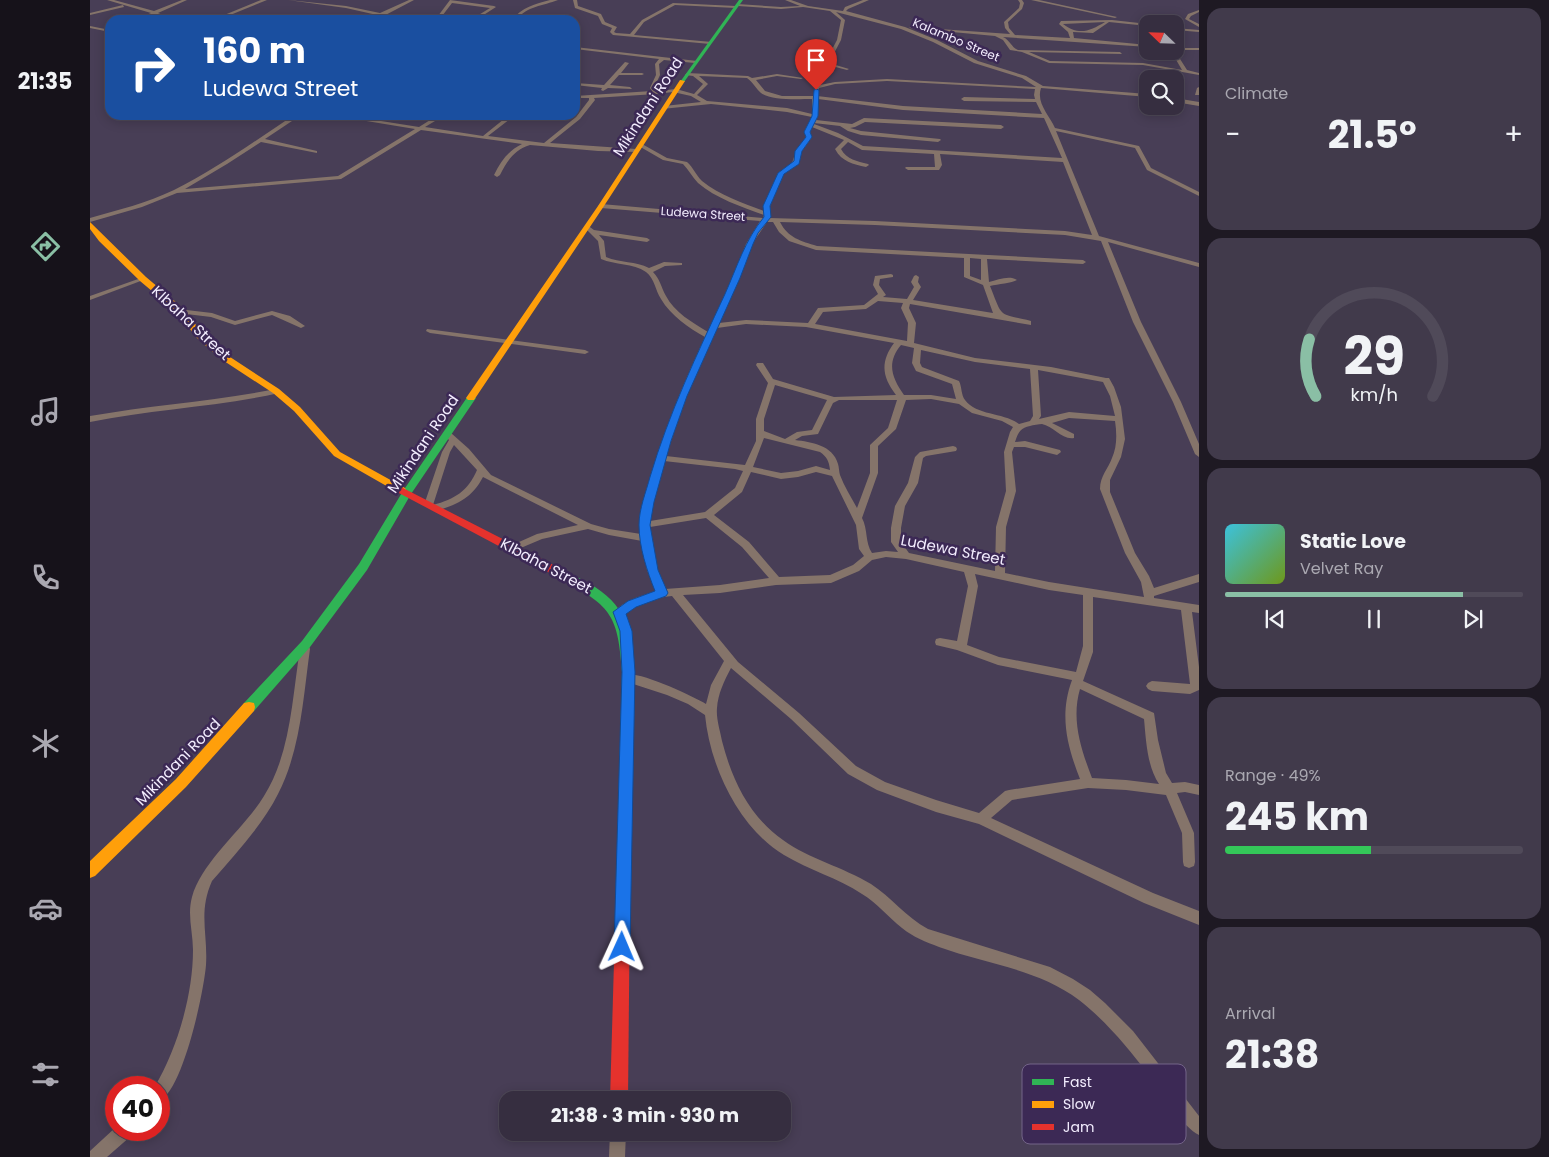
<!DOCTYPE html>
<html lang="en">
<head>
<meta charset="utf-8">
<style>
	:root { --surface:#362e40; --page:#413a4b; --text:#f1f3f6; --muted:#aaa8b1; --line:#504a59; --accent:#8abfa5 }
	body { margin:0; font-family:Poppins,sans-serif; background:var(--page); color:var(--text); height:100vh; display:flex; flex-direction:column; font-size:19px; white-space:nowrap }
	* { box-sizing:border-box; margin:0 }
	p { font-size:16px; color:var(--muted) }
	.icon { flex:none; width:28px; height:28px; fill:none; stroke:currentColor; stroke-width:2; stroke-linecap:round; stroke-linejoin:round }
	.map { position:relative; flex:1; overflow:hidden }
	.sheet { display:flex; flex-direction:column; gap:8px; padding:8px; background:#1e1923; width:350px }
	.sheet>* { flex:none }
	.guide { position:absolute; left:15px; top:15px; width:475px; height:105px; border-radius:15px; box-shadow:0 2px 12px #0003,0 0 0 1px var(--line); background:#1a4fa0; color:#fff; overflow:hidden }
	.needle { width:32px; rotate:293deg }
	.fabs { position:absolute; left:1049px; top:15px; display:grid; gap:10px }
	.fabs a { display:grid; place-items:center; width:45px; height:45px; border-radius:10px; background:var(--surface); box-shadow:0 2px 12px #0003,0 0 0 1px var(--line); font-size:25px }
	.speed { position:absolute; left:15px; top:1076px; display:flex; gap:10px; font-size:25px; font-weight:700; text-align:center }
	.speed>* { display:grid; place-content:center; width:65px; height:65px; border-radius:50%; background:var(--surface); box-shadow:0 2px 12px #0003,0 0 0 1px var(--line); line-height:1 }
	.speed .limit { border:8px solid #d22; background:#fff; color:#111 }
	.pin { position:absolute; display:grid; place-items:center; width:42px; height:42px; color:#fff; margin:-51px -21px; border-radius:50% 50% 50% 0; rotate:-45deg; box-shadow:0 0 5px #0007 }
	.pin .icon { rotate:45deg }
	.me { position:absolute; width:55px; margin:-28px; rotate:1deg; stroke-linejoin:round; filter:drop-shadow(0 0 4px #0008) }
	.turn { display:flex; align-items:center; gap:18px; height:105px; padding:0 15px; font-size:22px }
	.turn .icon { width:65px; height:65px; stroke-width:2.5 }
	.turn b { display:block; font-size:35px; line-height:42px }
	.big { font-size:38px; font-weight:700; line-height:1.1 }
	.sheet .tile { flex:1; display:flex; flex-direction:column; justify-content:center; gap:8px; min-width:0; padding:0 18px; border-radius:15px; background:var(--page) }
	.sheet .dial { align-items:center; gap:0 }
	.dial svg { height:130px; overflow:visible; fill:none; stroke:var(--line); stroke-width:7; stroke-linecap:round; text-anchor:middle }
	.dial text { fill:var(--text); stroke:none }
	.song { display:flex; align-items:center; gap:15px }
	.cover { width:60px; height:60px; border-radius:8px; background:linear-gradient(135deg,hsl(190 70% 55%),hsl(80 70% 35%)) }
	.played { height:5px; border-radius:2px; background:linear-gradient(90deg,var(--accent) 80%,var(--line) 80%) }
	.keys { display:flex; justify-content:space-around; direction:ltr }
	.heat { display:flex; justify-content:space-between; align-items:center; font-size:28px; direction:ltr }
	.charge { height:8px; border-radius:4px; background:linear-gradient(90deg,#34c759 49%,var(--line) 0) }
	.trip { position:absolute; left:409px; top:1091px; width:292px; height:50px; border-radius:15px; background:var(--surface); box-shadow:0 2px 12px #0003,0 0 0 1px var(--line); font-weight:700; line-height:50px; text-align:center }
	main { display:flex; flex:1; min-height:0 }
	.tab-bar { display:flex; flex-direction:column; width:90px; justify-content:space-around; align-items:center; background:#16121a; color:var(--muted) }
	.tab-bar .icon { width:35px; height:35px }
	.tab-bar .selected { color:var(--accent) }
	.tab-bar b { font-size:22px; color:var(--text) }
	.map>svg:first-child { display:block }
	.lines { fill:none; stroke-linecap:round; stroke-linejoin:round }
	.street { fill:#85746a; fill-rule:evenodd }
	.fast { fill:#30b455; fill-rule:evenodd }
	.slow { fill:#ff9f0a; fill-rule:evenodd }
	.jam { fill:#e5322d; fill-rule:evenodd }
	.route { fill:#1a73e8; stroke:#114b97 }
	.labels { text-anchor:middle; stroke-width:5; stroke-linejoin:round; paint-order:stroke }
	.far-street-label { font-size:12px; fill:#f3edfe; stroke:#3c2955 }
	.street-label { font-size:15px; fill:#f3edfe; stroke:#3c2955 }
	.key { fill:#3c2955; stroke:#736488; stroke-width:1 }
	.key-label { font-size:14px; fill:#f3edfe }
</style>
</head>
<body>
<main>
<nav class="tab-bar">
<b>21:35</b>
<svg class="icon selected" aria-label="directions" viewBox="0 0 24 24"><path d="M12 3l9 9-9 9-9-9zM9 14v-3h6M13 9l2 2-2 2"/></svg>
<svg class="icon" aria-label="music" viewBox="0 0 24 24"><path d="M9 18V5l10-2v13"/><circle cx="6" cy="18" r="3"/><circle cx="16" cy="16" r="3"/></svg>
<svg class="icon" aria-label="phone" viewBox="0 0 24 24"><path d="M5 4h4l2 5-3 2q2 4 5 5l2-3 5 2v4C11 20 4 13 5 4z"/></svg>
<svg class="icon" aria-label="climate" viewBox="0 0 24 24"><path d="M12 3v18M4 7l16 10M4 17L20 7"/></svg>
<svg class="icon" aria-label="car" viewBox="0 0 24 24"><path d="M5 17H2v-5l4-1 3-4h7l3 4 3 1v5h-3M9 17h6M6 11h13"/><circle cx="7" cy="17" r="2"/><circle cx="17" cy="17" r="2"/></svg>
<svg class="icon" aria-label="filters" viewBox="0 0 24 24"><path d="M4 7h16M4 17h16"/><circle cx="9" cy="7" r="2"/><circle cx="15" cy="17" r="2"/></svg>
</nav>
<div class="map">
<svg width="1109" height="1157" viewBox="0 0 1109 1157">
	<rect width="100%" height="100%" fill="#483e56"/>
	<g class="lines">
		<!-- street -->
		<g class="street">
			<path d="M17,0H24L64,11L92,0H97L68,13L85,20H79L64,14L50,20H44L61,13Z"/>
			<path d="M171,0H177L128,20H122Z"/>
			<path d="M198,0L256,6L290,13L319,0H324L286,20H281L287,15L256,8Z"/>
			<path d="M360,0L404,6L406,7L392,16L397,20H392L387,16L400,8L362,3L349,20H345Z"/>
			<path d="M460,0H468C453,6 437,6 426,20H422C432,7 445,4 460,0Z"/>
			<path d="M483,0H487L488,6L511,14L515,22L527,27L524,32L526,33L540,34L552,20L583,3L646,6L647,4L691,7L710,6L695,0H701L718,6L753,11L755,7L773,0H779L758,9L756,11L815,27L847,40L888,61L936,76L953,86L1058,94V97L951,88C946,103 959,115 965,128L1049,146L1061,168L1109,192V196L1057,170L1045,148L966,131L1009,236L1109,263V267L1018,242L1051,322L1091,402L1109,444V457L1105,454L1083,402L1043,322L1011,241L975,235L785,225L690,222C698,238 711,241 727,246L993,260L996,262L993,264L897,259L899,282C908,280 919,275 927,280C922,283 908,284 900,286C913,318 907,313 941,321V325L820,304L819,308L826,323L824,343L885,358L961,367L1016,378H1019L1024,387L1031,407L1035,439L1031,457L1020,480V492L1045,553L1059,576L1064,588L1109,574V582L1064,596V598L1109,605V613L1102,612L1109,667V690L1100,694L1062,691L1058,689L1056,686L1058,683L1062,681L1100,684L1091,610L1003,597V652L993,681L1064,713L1068,740L1076,773L1082,783L1095,782L1109,785V795L1095,792L1087,793L1104,833L1105,862L1104,866L1099,868L1094,866L1093,862L1092,833L1076,795L1036,790L998,788L922,800L901,818L1063,893L1109,911V925L1054,903L889,824L846,812L787,790L758,774L701,719L641,668C634,681 628,694 627,708C626,719 630,730 632,741C642,780 659,816 693,840C719,859 753,867 781,884C801,897 816,917 838,929L960,967L983,979L1000,990L1015,1003L1043,1031L1109,1116V1135C1093,1128 1070,1089 1059,1075C1038,1048 1016,1021 989,1000C948,969 896,964 849,947C836,942 823,937 812,928C798,917 787,903 772,894C748,878 719,870 694,855C649,828 620,767 615,715L598,704L577,695L534,681L532,678L534,675C548,670 602,696 616,704L621,685L634,661L582,596C570,597 557,601 547,606C539,610 534,618 525,616L524,613C533,600 552,596 566,591L557,570L552,541L519,535L498,529L452,539L426,550H420L418,548L420,546L447,534L488,525L393,477C382,498 367,505 345,511L334,505L352,452L359,440L354,435L358,432L361,433L379,449L401,475L501,524L519,529L551,534C550,512 556,492 563,470C577,423 594,382 615,337C599,328 581,316 571,299C565,290 565,279 556,272C543,263 525,265 511,259L508,241L494,227L497,225L504,230L557,238L560,240L557,242L509,235L514,241L516,257C530,263 546,261 559,268L574,262L592,263V265L575,266L563,272C570,279 571,287 576,296C584,312 603,323 618,332L643,278L656,244L670,221L511,208L508,206L511,204L673,218L674,215C652,207 625,198 608,183C602,177 599,170 593,164L573,160L547,145L552,144L577,158L597,162C603,167 606,175 612,181C629,195 653,203 674,211V206L688,173L702,163L706,151L716,137L714,132L722,117L697,112L621,104L572,109L574,106L611,102L601,96L583,92L566,94L504,98L505,100L490,119L460,143L546,149L549,151L548,152L508,151L440,145C424,150 417,161 410,175L407,177L404,175C411,161 418,151 432,144L331,130L251,179L87,193L52,207L0,222V218C28,210 57,203 84,190C126,169 165,141 204,115H211L208,117L225,115L202,121L175,139L227,151V153L171,142L137,164L95,189L248,176L325,129L240,115H253L329,127L348,115H355L335,127L393,136L419,115H425L398,136L454,143L486,117L499,100V98H485V96L562,91L560,88L566,75L565,64L569,59L485,49V47L607,61L605,63L574,60L569,64L570,75L564,88L567,91L586,89L604,94L613,84L603,76L595,75L597,73L658,76L662,78L687,74L713,78L711,79L687,76L666,80L675,91L692,96H723L729,74L747,40L751,20L740,11L713,7L691,9L648,6L646,8L585,5L554,22L544,35L622,42L620,44L523,35L520,32L522,28L512,24L508,16L485,8ZM746,12L811,29L843,42L884,63L932,78L946,87L797,79L745,82L730,85L738,65L757,70L759,69L739,63L751,40L755,20ZM609,76L657,78C663,82 666,89 671,93C682,101 709,99 722,99V114L697,108L617,101L607,95L618,84ZM797,81L945,89L944,95L945,99L874,97L871,99L874,101L946,102L952,114L813,106L727,96L729,88L745,84ZM728,99L813,110L954,118L972,158L773,146L748,133L724,124V123L750,126L758,131L771,135L848,142L851,140L850,139L771,131L760,128L765,127L775,122L911,129L914,127L911,125L774,118L762,124L726,120L728,116ZM722,127L754,140L745,149C752,162 763,164 776,167L779,165L778,164C767,161 757,160 751,149L758,142L772,150L844,154L845,167H816L815,168L818,170H849L852,165L850,154L973,162L1002,235L975,231L785,221L679,218L680,206L693,174L707,165L712,151L722,137L720,132ZM677,222H683L689,232L699,241L726,250L874,258V277L893,285L903,313L823,300L831,287L828,282L829,277L826,275L824,276L821,282L824,287L817,299L793,297L796,295L789,285L790,279L803,277V275L801,274L785,276L783,285L788,294L774,305L728,308L718,323L656,320L629,323L649,278L662,244ZM880,258L891,259V280L880,276ZM788,301L813,303L811,308L818,323L817,341L725,324L733,312L776,309ZM656,324L716,327L804,343C790,362 792,377 806,395L744,397L683,379L673,363H667L666,365L678,383L666,419V441L655,465L576,456L596,396L627,328ZM811,345L824,348L822,363L826,371L862,384L866,399L841,395H814C802,378 796,363 811,345ZM831,350L885,362L940,369L943,416L940,421L929,424C913,412 887,416 875,400C871,395 872,387 869,381L832,367L830,363ZM948,370L1013,382L1020,396L1025,416L979,412L949,419L951,416ZM685,385L737,400L722,430L707,432L695,439L674,431V419ZM841,399L869,404L882,413L912,421L923,427L920,432L914,452L916,491L906,527L905,571L819,553L811,542V528L815,506L828,483L833,458L836,456L866,451L867,449L866,447L863,446L830,452L825,457L818,483L805,506L801,528V542L808,552L796,551L782,553C775,543 778,529 772,518L788,473V446L806,429L816,400ZM749,400H807L798,428L780,445V473L767,508C761,497 754,486 750,475C749,472 749,467 748,464C743,445 721,442 705,440L712,436L728,434L743,403ZM979,418L1025,421C1027,434 1027,447 1022,458C1018,469 1010,476 1010,489L1035,553L1051,582L1054,597L959,582L915,573L916,527L926,491L922,452L924,447H935L967,455L971,452L970,450L935,441L925,442C928,433 930,428 940,426C943,425 949,424 952,424C963,426 972,440 984,438V434L962,423ZM674,438L730,452C737,457 739,461 740,470L726,466L708,471L691,473L663,467ZM364,445L387,470C378,491 365,499 343,505L360,452ZM574,461L645,469L653,471L645,488L615,512L560,521L563,502ZM661,472L691,479L708,477L726,472L742,476L766,525L769,549L774,556L763,565L740,575L689,577L659,542L624,515L652,492ZM616,518L652,547L679,578L630,585L575,589L567,570L560,527ZM796,557L816,559L874,572L878,586L867,641L850,638L846,639L845,642L846,645L867,650L908,665L982,680C969,715 977,746 990,779L919,790L915,791L889,813L846,800L795,782L766,766L709,713L648,662L593,595L630,593L686,585L741,583L769,571L782,560ZM885,574L959,590L993,595V646L986,672L909,657L877,645L888,586ZM990,689L1054,719C1056,740 1057,766 1069,784L1036,780L1002,778C991,749 981,720 990,689Z"/>
			<path d="M928,0H932L934,3L932,9L918,22L919,28L925,35L980,38L978,32L969,24L971,21L1022,20L1058,24V26L1019,22L1003,33L983,32L984,38L1058,45V47L913,37C920,40 921,47 928,50L1030,52L1032,54L939,52L960,61L1053,63L1092,70L1081,51H1085L1097,70L1109,73V75L1053,65L959,63L932,52L920,50L913,40L905,36L819,28L821,27L920,34L915,28L914,22L929,8L930,3ZM1015,22C1000,31 989,36 973,24Z"/>
			<path d="M941,0H949L1027,17L1025,18Z"/>
			<path d="M33,5L34,7L0,15V13Z"/>
			<path d="M1109,10V12L1101,16L1099,19L1109,24V27L1095,19L1098,14Z"/>
			<path d="M0,26L20,30V32L0,28Z"/>
			<path d="M1085,28L1109,30V32L1085,30Z"/>
			<rect x="1085" y="48" width="24" height="2"/>
			<path d="M535,62L539,63L531,73H552L554,74L552,75H529L520,85L540,87L542,89L518,88L513,91L511,90L512,88L485,85V83L514,85Z"/>
			<path d="M1109,87V95H1105L1107,88Z"/>
			<path d="M1085,98L1109,102V106L1085,102Z"/>
			<path d="M51,278L56,279L0,300V296Z"/>
			<path d="M88,309L122,313L145,321L182,311L200,316L215,326L211,328L182,315L145,325L121,317L88,313Z"/>
			<path d="M337,329L495,350L499,352L495,354L340,333L336,331Z"/>
			<path d="M186,389H189V393C127,407 62,409 0,422V416C62,405 125,401 186,389Z"/>
			<path d="M215,645L219,646L220,649C213,698 211,749 188,794C172,826 145,854 122,881C108,912 118,934 116,965C114,991 93,1091 69,1101V1088H64C87,1050 103,995 103,950C103,932 97,915 102,897C112,861 154,829 174,796C201,753 202,698 210,649L211,646Z"/>
			<path d="M26,1127V1130H43L41,1136L17,1157H0V1151Z"/>
			<path d="M520,1132H536L535,1157H519Z"/>
		</g>
		<!-- fast -->
		<g class="fast">
			<path d="M649,0H653L594,82H590Z"/>
			<path d="M381,395L386,398L321,494L277,570L220,647L164,711L159,712L154,711L153,707L154,703L212,641L269,564L313,491L378,396Z"/>
			<path d="M477,573C487,576 496,582 505,587C539,609 541,635 544,672L540,893L538,898L533,900L528,898L526,893L532,672C528,616 522,607 473,580L471,577Z"/>
		</g>
		<!-- slow -->
		<g class="slow">
			<path d="M590,80L595,81L514,206L384,400H378L376,398L508,206Z"/>
			<path d="M0,222L56,277L94,309L112,333L137,355L189,389L210,407L250,452L315,488L316,490L315,492H307L244,456L204,411L183,393L131,359L106,337L88,313L50,281L9,241L0,229Z"/>
			<path d="M159,702L164,703L165,707L164,711L96,787L5,876L0,878V861L86,779L154,703Z"/>
		</g>
		<!-- jam -->
		<g class="jam">
			<path d="M311,487L481,574L483,577L481,580H473L307,492L306,490L307,488Z"/>
			<path d="M533,886L538,888L540,893L538,1100H520L526,893L528,888Z"/>
		</g>
	</g>
	<!-- route -->
	<path class="route" d="M726,89L729,90L728,116L720,132L722,137L712,151L709,164L694,174L680,206L681,217L668,233L663,244L650,278L597,396L581,441L564,502L560,525L568,570L578,593L576,596L546,607L536,614L542,631L545,672L540,947L537,953L532,955L526,953L524,947L532,672L530,631L523,612L538,601L565,591C557,571 549,547 549,525C549,509 556,492 560,477C579,413 607,354 635,294C647,267 655,240 674,217L673,206L688,173L704,161L705,151L716,137L714,132L722,116L724,90Z"/>
	<g class="labels">
		<!-- far-street labels -->
		<g class="far-street-label">
			<text transform="translate(866 40) rotate(23)" y="4">Kalambo Street</text>
			<text transform="translate(613 214) rotate(4)" y="4">Ludewa Street</text>
		</g>
		<!-- street labels -->
		<g class="street-label">
			<text transform="translate(558 107) rotate(-57)" y="5">Mikindani Road</text>
			<text transform="translate(101 323) rotate(43)" y="5">KIbaha Street</text>
			<text transform="translate(333 444) rotate(-56)" y="5">Mikindani Road</text>
			<text transform="translate(863 550) rotate(11)" y="5">Ludewa Street</text>
			<text transform="translate(456 566) rotate(28)" y="5">KIbaha Street</text>
			<text transform="translate(88 762) rotate(-46)" y="5">Mikindani Road</text>
		</g>
	</g>
	<!-- legend -->
	<rect x="932" y="1064" width="164" height="80" rx="8" class="key"/>
	<rect x="942" y="1079" width="22" height="6" fill="#30b455"/>
	<rect x="942" y="1101" width="22" height="7" fill="#ff9f0a"/>
	<rect x="942" y="1124" width="22" height="6" fill="#e5322d"/>
	<g class="key-label">
		<text x="973" y="1087">Fast</text>
		<text x="973" y="1109">Slow</text>
		<text x="973" y="1132">Jam</text>
	</g>
</svg>
<div class="fabs">
<a><svg class="needle" viewBox="-14 -14 28 28"><path d="M0-13l5 13h-10z" fill="#e53935"/><path d="M0 13l5-13h-10z" fill="#aaa8b1"/></svg></a>
<a><svg class="icon" aria-label="search" viewBox="0 0 24 24"><circle cx="10" cy="10" r="6"/><path d="M15 15l6 6"/></svg></a>
</div>
<div class="speed"><div class="limit">40</div></div>
<div class="pin" style="left:726px;top:90px;background:#d93025"><svg class="icon" aria-label="arrive" viewBox="0 0 24 24"><path d="M6 21V4h12l-3 4 3 4H6"/></svg></div>
<svg class="me" style="left:532px;top:947px" viewBox="-20 -20 40 40"><path d="M0-17L14 15 0 8-14 15z" fill="#1a73e8" stroke="#fff" stroke-width="4"/></svg>
<div class="trip">21:38 · 3 min · 930 m</div>
<div class="guide">
<div class="turn"><svg class="icon" aria-label="right" viewBox="0 0 24 24"><path d="M7 20v-9h11M14 6l5 5-5 5"/></svg><div><b>160 m</b>Ludewa Street</div></div>
</div>
</div>
<section class="sheet">
<div class="tile"><p>Climate</p>
<div class="heat"><a>−</a><b class="big">21.5°</b><a>+</a></div>
</div>
<div class="tile dial"><svg viewBox="0 0 100 80">
<path d="M14 69A42 42 0 1 1 86 69"/>
<path d="M14 69A42 42 0 0 1 10 34" stroke="#8abfa5"/>
<text x="50" y="56" font-size="32" font-weight="700">29</text>
<text x="50" y="72" font-size="11">km/h</text>
</svg></div>
<div class="tile">
<div class="song"><i class="cover"></i><div><b>Static Love</b><p>Velvet Ray</p></div></div>
<div class="played"></div>
<div class="keys"><svg class="icon" aria-label="previous" viewBox="0 0 24 24"><path d="M18 5L8 12l10 7zM5 5v14"/></svg><svg class="icon" aria-label="pause" viewBox="0 0 24 24"><path d="M8 5v14M16 5v14"/></svg><svg class="icon" aria-label="next" viewBox="0 0 24 24"><path d="M6 5l10 7-10 7zM19 5v14"/></svg></div>
</div>
<div class="tile"><p>Range · 49%</p><b class="big">245 km</b><div class="charge"></div></div>
<div class="tile"><p>Arrival</p><b class="big">21:38</b></div>
</section>
</main>
</body>
</html>
